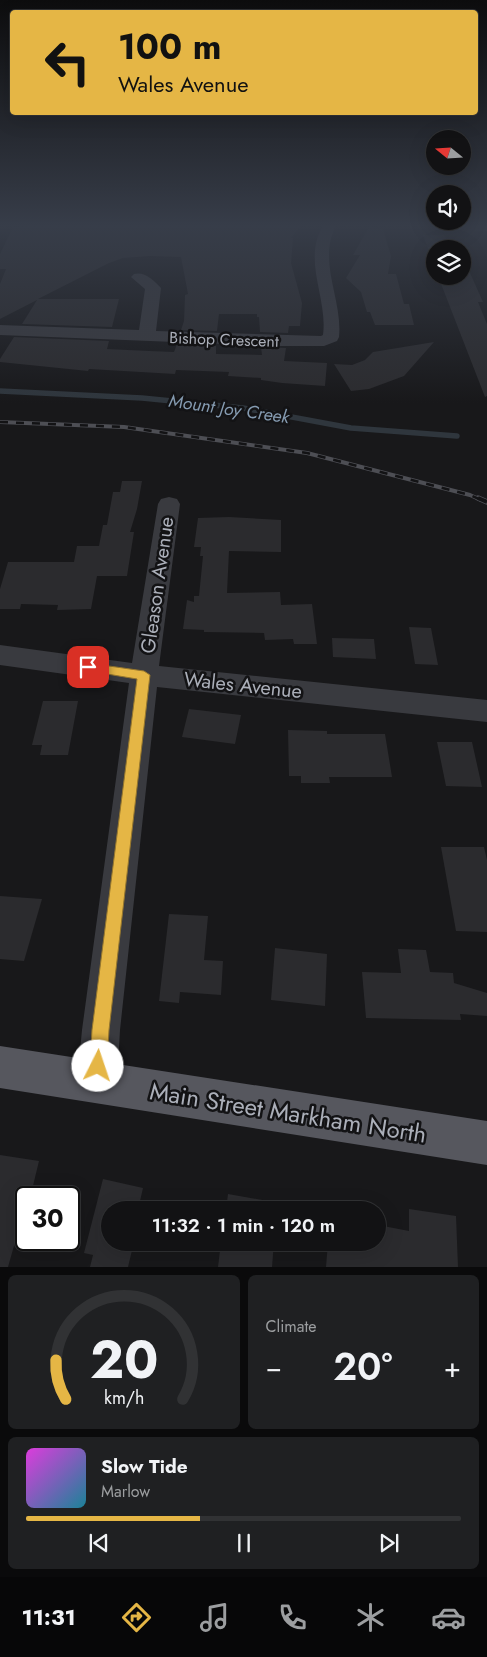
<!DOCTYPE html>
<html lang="en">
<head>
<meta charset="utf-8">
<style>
	:root { --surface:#121214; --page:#1f2022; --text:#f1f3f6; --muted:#9c9ea0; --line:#313234; --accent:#e5b645 }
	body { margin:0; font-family:Jost,sans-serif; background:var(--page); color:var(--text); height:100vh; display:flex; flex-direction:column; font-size:19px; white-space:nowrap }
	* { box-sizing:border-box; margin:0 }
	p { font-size:16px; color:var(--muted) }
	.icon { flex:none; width:28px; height:28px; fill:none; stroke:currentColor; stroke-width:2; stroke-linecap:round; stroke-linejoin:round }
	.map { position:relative; height:1267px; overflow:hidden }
	.details { display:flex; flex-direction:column; gap:8px; padding:8px; background:#0a0a0b; flex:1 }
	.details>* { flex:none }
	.hud { position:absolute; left:10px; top:10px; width:468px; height:105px; border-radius:5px; box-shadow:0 5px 20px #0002,0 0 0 1px var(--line); background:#e5b645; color:#111; overflow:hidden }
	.needle { width:32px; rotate:288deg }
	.buttons { position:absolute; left:426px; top:130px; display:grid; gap:10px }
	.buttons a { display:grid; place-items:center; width:45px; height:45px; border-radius:50%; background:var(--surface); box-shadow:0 5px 20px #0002,0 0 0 1px var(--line); font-size:25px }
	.speed { position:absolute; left:15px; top:1186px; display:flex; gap:10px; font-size:25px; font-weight:700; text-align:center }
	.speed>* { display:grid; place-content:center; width:65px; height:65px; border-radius:50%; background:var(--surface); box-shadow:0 5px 20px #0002,0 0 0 1px var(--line); line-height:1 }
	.speed .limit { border:2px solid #111; border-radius:8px; background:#fff; color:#111 }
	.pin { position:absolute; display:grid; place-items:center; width:42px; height:42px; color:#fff; margin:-21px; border-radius:10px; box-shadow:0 2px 8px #0006 }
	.me { position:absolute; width:55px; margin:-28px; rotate:4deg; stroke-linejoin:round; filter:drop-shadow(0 0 4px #0008) }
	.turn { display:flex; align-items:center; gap:18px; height:105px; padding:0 25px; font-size:22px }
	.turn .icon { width:65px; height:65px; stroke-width:2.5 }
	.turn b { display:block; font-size:35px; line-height:42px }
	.big { font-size:38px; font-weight:600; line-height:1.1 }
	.details .widget { flex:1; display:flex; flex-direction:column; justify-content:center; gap:8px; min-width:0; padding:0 18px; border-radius:8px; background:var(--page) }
	.details .dial { align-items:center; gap:0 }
	.dial svg { height:130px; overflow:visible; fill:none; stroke:var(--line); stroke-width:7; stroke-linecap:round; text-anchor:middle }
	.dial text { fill:var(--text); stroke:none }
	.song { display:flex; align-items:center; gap:15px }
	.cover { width:60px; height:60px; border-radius:8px; background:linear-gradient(135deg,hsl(300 70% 55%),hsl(190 70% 35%)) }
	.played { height:5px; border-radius:2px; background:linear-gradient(90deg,var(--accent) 40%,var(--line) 40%) }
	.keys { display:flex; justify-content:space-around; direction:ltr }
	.heat { display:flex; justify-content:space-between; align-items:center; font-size:28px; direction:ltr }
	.details .tiles { flex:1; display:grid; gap:8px; grid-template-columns:1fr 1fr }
	.widget:last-child { grid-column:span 2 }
	.trip { position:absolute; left:101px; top:1201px; width:285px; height:50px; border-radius:25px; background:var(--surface); box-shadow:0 5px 20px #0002,0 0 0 1px var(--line); font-weight:600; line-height:50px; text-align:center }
	.dock { display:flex; height:80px; justify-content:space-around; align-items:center; background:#070708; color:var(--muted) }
	.dock .icon { width:35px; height:35px }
	.dock .current { color:var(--accent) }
	.dock b { font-size:22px; color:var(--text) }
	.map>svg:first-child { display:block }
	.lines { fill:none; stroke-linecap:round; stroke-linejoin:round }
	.stream { stroke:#2f363d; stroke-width:5.5 }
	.building { fill:#2b2b2e }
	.minor { fill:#393a3f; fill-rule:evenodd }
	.major { fill:#56575e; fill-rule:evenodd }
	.rail-far1-casing { stroke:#4d4e54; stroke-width:4 }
	.rail-casing { stroke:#4d4e54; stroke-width:5.5 }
	.rail-far1 { stroke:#131315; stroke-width:2.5; stroke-dasharray:8; stroke-linecap:butt }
	.rail { stroke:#131315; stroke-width:4; stroke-dasharray:11; stroke-linecap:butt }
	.route { fill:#e5b645; stroke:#95762d }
	.labels { text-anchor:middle; stroke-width:5; stroke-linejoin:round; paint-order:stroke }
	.far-street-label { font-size:16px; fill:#abafb9; stroke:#131315 }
	.far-water-label { font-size:18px; font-style:italic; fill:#859bb1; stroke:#131315 }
	.street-label { font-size:20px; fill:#abafb9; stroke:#131315 }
	.near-street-label { font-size:24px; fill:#abafb9; stroke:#131315 }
</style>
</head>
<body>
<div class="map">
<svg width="487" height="1267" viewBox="0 0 487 1267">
	<rect width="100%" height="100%" fill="#18181a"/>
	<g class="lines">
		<!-- stream -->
		<path class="stream" d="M0,391L142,398L243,408L351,428L457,436"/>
	</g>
	<!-- building -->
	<g class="building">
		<path d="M25,226H301L291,238H293L291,263L302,303L300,326H289L288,333L260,332L259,317H257V314H219L217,331L181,330L184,321L185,295L188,294L181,257L150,256L123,258L109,263L38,299H119L112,327L22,324L37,300L0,319V284L6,269H0V254L13,227H24Z"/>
		<path d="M369,227L383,229L391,256L388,274H396L404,304H409L414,325H375L370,312H367L361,292L346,278L360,255H353Z"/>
		<path d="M423,235H444L446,239H454L459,249H435V267Z"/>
		<path d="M462,255L483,302H478L487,324V396L485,397L438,276H462Z"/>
		<path d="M14,337L109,341L107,349L149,351L174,352L177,344L216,346V354L262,355L261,347L286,348L284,361L327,363L325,386L282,383L261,380V378L228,376L229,372L176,370L175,374L89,369L88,371L0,362V359Z"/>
		<path d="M434,342L404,376L369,389L351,391L334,364L352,365L365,360L373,352Z"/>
		<path d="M122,481H142L137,509L130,532H134L127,576H97L91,609L57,610L58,605L21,604L20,609H0V589L8,562H74L77,546H99L103,525H107L113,492H120Z"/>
		<path d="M229,517L281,520V552L229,551L227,593L280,592L281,605L312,604L317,644H294L293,639L265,640L264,633L204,632V630L183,629L187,600L194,602V596H199L203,556H200L201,547H194L198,518Z"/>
		<path d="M409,627L431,628L438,665L415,664Z"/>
		<path d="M332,638L374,639L376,659L333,657Z"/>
		<path d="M43,701H78L68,755H40L42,745H32Z"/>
		<path d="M189,709L241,715L235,744L182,737Z"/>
		<path d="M288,730L327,731V734H385L392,777H329L330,783H301V776H289Z"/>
		<path d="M437,742H472L482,787L446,786Z"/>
		<path d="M441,847H484L487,860V932L456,931Z"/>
		<path d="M0,896L42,899L24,961L0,959Z"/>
		<path d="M169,914L208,916L204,960L223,961L221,995L180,992L179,1003L159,1001Z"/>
		<path d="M275,948L327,954L325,1006L271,1000Z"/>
		<path d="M398,949L426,950L430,972L453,973L454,983L487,993V1016L460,1014L461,1020L366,1018L362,972L401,973Z"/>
		<path d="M0,1155L39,1161L30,1198H26V1211L21,1229L19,1228L8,1267H0Z"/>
		<path d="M103,1179L143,1188L140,1201L143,1202L142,1210H110V1242H134L128,1267H90L93,1255L84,1253Z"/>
		<path d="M228,1194L279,1203L278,1210H226Z"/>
		<path d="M409,1209L456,1216L458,1267H326L328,1242H378V1225L409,1231Z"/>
		<path d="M221,1242H274L272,1267H218Z"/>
	</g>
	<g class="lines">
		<!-- minor -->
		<g class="minor">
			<path d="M323,226H336C317,261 343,300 339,337L337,341L324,346H276L0,335V325L139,330L145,289L131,277L134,274C144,271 154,280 161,288L156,331L321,336L323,335C328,298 302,260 323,226Z"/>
			<path d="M455,226H487V231L456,229Z"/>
			<path d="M169,497L177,499L180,504L159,666L487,700V722L157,687L120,1030L117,1083L111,1097L97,1103L83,1097L77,1083L82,1030L129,683L0,665V645L132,663L158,504L161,499Z"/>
		</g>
		<!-- major -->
		<path class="major" d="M0,1046L487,1121V1165L0,1088Z"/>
		<!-- rail-far1 casing -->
		<g class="rail-far1-casing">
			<path id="rail-far1" d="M0,422L124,427L307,453L470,495L481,500"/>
		</g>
		<!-- rail casing -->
		<g class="rail-casing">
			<path id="rail" d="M478,498L487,502"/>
		</g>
		<!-- rail-far1 -->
		<use href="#rail-far1" class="rail-far1"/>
		<!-- rail -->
		<use href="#rail" class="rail"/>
	</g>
	<!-- sky -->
	<linearGradient id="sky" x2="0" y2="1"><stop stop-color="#0d0d0e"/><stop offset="0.56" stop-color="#373d49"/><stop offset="1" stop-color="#373d49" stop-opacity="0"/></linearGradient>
	<rect width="487" height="403" fill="url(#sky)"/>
	<!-- route -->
	<path class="route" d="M88,663L144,671L150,675L109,1030L107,1066L104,1072L98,1074L92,1072L90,1066L92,1030L137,679L83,670L82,667L83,664Z"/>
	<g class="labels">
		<!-- far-street labels -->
		<g class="far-street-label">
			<text transform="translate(224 339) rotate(2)" y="6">Bishop Crescent</text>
		</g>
		<!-- far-water labels -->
		<g class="far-water-label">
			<text transform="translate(229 409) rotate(8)" y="6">Mount Joy Creek</text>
		</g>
		<!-- street labels -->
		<g class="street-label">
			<text transform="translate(157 585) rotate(-82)" y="7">Gleason Avenue</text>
			<text transform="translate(243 685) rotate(6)" y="7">Wales Avenue</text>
		</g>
		<!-- near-street labels -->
		<g class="near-street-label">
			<text transform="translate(288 1113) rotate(9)" y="8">Main Street Markham North</text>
		</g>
	</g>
</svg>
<div class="buttons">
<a><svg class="needle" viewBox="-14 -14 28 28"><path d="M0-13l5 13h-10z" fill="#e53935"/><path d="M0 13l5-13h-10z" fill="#9c9ea0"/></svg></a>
<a><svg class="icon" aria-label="sound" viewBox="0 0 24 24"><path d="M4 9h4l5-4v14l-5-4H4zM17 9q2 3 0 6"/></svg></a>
<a><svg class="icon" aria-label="layers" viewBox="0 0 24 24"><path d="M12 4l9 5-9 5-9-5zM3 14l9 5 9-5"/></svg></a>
</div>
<div class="speed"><div class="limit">30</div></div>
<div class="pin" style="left:88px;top:667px;background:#d93025"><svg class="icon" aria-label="arrive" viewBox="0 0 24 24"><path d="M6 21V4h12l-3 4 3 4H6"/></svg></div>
<svg class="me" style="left:98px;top:1066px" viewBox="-20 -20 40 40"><circle r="19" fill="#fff"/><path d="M0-13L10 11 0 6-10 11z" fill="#e5b645"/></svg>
<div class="trip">11:32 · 1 min · 120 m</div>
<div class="hud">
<div class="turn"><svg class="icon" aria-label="left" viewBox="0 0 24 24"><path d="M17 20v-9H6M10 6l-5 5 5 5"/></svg><div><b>100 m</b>Wales Avenue</div></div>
</div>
</div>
<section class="details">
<div class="tiles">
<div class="widget dial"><svg viewBox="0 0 100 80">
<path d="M14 69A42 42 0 1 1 86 69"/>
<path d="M14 69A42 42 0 0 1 8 45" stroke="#e5b645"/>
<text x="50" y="56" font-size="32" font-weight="700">20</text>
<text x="50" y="72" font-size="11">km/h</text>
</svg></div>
<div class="widget"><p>Climate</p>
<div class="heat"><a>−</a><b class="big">20°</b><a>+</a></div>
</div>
<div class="widget">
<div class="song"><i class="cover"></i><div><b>Slow Tide</b><p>Marlow</p></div></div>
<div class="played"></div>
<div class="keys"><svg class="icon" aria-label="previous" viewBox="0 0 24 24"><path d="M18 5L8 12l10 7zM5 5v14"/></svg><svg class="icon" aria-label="pause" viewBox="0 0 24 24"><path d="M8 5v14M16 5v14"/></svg><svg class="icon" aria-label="next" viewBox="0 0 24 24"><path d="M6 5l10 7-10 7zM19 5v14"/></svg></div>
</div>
</div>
</section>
<nav class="dock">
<b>11:31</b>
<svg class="icon current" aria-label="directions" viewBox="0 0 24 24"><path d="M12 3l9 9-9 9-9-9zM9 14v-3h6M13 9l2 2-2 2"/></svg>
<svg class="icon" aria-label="music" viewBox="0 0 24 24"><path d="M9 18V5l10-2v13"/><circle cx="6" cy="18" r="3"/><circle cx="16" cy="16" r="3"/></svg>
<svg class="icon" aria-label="phone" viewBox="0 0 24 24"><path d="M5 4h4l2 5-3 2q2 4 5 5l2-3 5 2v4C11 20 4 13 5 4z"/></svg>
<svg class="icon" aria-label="climate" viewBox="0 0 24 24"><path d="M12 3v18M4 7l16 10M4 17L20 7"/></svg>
<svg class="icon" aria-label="car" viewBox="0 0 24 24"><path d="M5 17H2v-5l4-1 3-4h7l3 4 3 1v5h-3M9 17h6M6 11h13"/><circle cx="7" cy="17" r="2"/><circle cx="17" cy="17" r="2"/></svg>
</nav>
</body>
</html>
